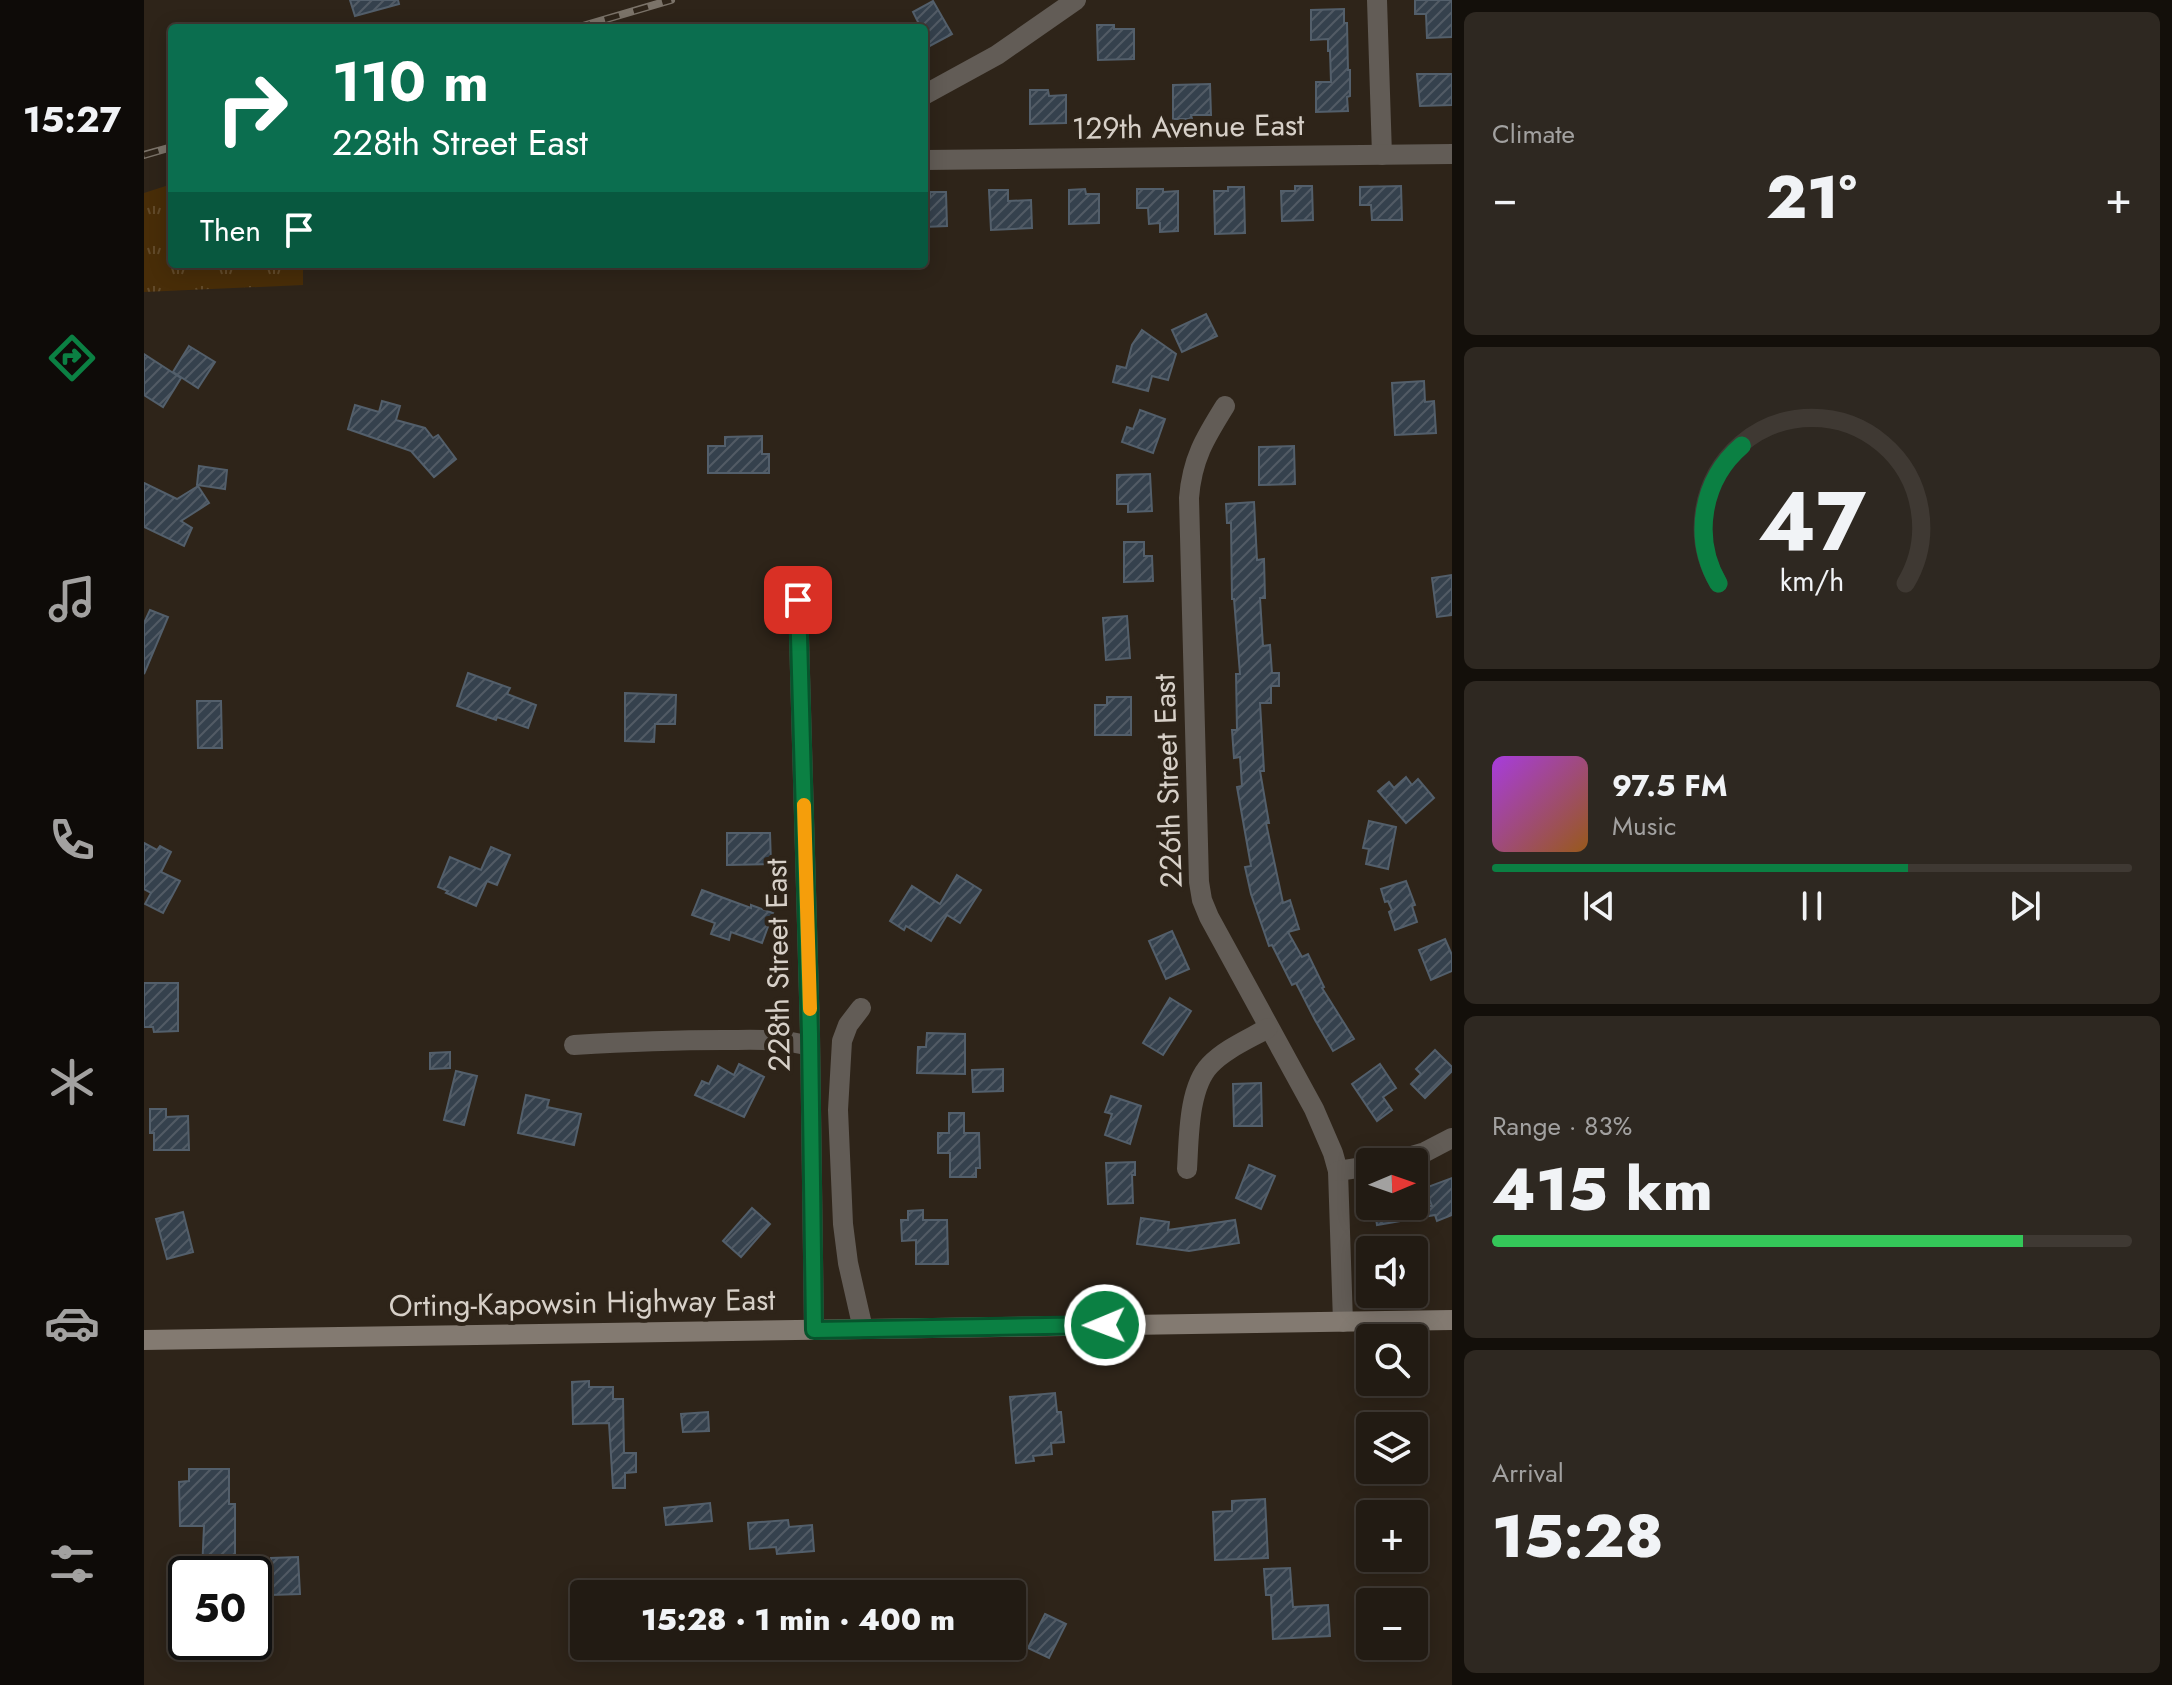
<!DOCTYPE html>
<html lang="en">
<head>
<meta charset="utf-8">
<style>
	:root { --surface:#221b13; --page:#2e2821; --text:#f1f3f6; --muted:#a2a1a0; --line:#3f3933; --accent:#0b8043 }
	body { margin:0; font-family:Jost,sans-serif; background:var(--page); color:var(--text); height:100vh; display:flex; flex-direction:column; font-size:30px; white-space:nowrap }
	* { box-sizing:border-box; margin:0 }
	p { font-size:26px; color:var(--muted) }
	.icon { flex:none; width:44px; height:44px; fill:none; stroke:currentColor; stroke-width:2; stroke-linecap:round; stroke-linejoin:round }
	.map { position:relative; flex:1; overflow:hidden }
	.panel { display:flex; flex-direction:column; gap:12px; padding:12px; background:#130f0a; width:720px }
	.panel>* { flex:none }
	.top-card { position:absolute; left:24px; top:24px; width:760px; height:244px; border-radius:8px; box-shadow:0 4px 20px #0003,0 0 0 2px var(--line); background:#0b6e4f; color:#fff; overflow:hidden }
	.needle { width:52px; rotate:88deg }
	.tools { position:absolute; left:1212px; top:1148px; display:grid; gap:16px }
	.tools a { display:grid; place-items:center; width:72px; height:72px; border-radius:8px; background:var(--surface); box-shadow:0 4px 20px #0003,0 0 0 2px var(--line); font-size:40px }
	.speed { position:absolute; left:24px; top:1556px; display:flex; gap:16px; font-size:40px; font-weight:700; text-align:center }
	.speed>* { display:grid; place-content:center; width:104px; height:104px; border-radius:50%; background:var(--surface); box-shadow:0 4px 20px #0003,0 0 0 2px var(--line); line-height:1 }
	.speed .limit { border:4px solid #111; border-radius:12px; background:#fff; color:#111 }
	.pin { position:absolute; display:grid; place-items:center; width:68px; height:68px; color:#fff; margin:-34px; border-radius:16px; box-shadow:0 4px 12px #0006 }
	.me { position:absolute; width:88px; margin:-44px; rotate:269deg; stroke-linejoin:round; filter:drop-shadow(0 0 6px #0008) }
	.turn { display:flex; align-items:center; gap:28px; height:168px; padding:0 32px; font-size:36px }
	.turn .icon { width:104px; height:104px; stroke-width:2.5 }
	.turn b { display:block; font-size:56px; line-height:68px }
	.then { display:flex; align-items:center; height:76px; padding:0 32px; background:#0003; gap:16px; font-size:30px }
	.big { font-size:60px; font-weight:800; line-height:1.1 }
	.panel .card { flex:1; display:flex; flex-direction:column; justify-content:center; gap:12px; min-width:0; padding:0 28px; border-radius:12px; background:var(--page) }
	.panel .dial { align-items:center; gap:0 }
	.dial svg { height:208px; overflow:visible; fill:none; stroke:var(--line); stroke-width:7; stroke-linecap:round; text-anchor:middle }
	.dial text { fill:var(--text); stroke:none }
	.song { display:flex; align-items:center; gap:24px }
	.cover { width:96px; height:96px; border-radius:12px; background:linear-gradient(135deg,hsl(280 70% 55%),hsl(30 70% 35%)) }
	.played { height:8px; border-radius:4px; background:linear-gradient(90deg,var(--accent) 65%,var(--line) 65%) }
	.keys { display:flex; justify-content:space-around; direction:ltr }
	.heat { display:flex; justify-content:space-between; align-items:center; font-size:44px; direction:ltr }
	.charge { height:12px; border-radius:6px; background:linear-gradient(90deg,#34c759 83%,var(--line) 0) }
	.trip { position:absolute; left:426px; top:1580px; width:456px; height:80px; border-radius:8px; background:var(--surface); box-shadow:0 4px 20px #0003,0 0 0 2px var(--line); font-weight:800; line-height:80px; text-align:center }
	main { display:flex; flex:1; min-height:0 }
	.tab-bar { display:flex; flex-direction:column; width:144px; justify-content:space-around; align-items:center; background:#0e0b08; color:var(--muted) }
	.tab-bar .icon { width:56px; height:56px }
	.tab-bar .selected { color:var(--accent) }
	.tab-bar b { font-size:36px; color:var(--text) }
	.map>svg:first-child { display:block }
	.grass { fill:url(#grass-tufts) }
	.building { fill:url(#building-hatch); stroke:#535f6b; stroke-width:2 }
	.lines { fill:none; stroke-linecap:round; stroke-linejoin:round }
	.street { stroke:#625c56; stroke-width:20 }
	.secondary { stroke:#837a71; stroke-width:20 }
	.rail-casing { stroke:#7b7369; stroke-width:8 }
	.rail { stroke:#2e2419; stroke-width:5; stroke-dasharray:15; stroke-linecap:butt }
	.route-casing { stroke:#07532c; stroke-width:20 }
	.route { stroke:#0b8043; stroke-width:14 }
	.slow { stroke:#f59e0b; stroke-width:14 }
	.labels { text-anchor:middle; stroke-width:8; stroke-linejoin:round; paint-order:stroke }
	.street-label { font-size:30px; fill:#d7d0c8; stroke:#2e2419 }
</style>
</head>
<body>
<main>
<nav class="tab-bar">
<b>15:27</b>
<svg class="icon selected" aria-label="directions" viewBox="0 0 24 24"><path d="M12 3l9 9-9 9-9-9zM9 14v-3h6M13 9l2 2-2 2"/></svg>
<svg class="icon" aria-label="music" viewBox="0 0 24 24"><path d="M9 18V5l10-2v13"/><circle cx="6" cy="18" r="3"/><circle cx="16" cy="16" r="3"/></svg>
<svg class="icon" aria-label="phone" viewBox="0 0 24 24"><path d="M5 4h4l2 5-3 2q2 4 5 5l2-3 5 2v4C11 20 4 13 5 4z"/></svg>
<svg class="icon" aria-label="climate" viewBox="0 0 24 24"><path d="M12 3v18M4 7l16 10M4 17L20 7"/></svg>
<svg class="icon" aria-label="car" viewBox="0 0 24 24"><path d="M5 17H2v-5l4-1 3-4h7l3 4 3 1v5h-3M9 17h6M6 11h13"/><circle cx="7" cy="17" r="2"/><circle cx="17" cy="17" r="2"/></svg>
<svg class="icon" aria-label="filters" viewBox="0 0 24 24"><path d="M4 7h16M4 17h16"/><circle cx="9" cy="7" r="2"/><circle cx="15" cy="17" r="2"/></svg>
</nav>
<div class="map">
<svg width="1308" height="1685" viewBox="0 0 1308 1685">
	<defs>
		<pattern id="grass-tufts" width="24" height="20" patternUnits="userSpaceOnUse" patternTransform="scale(2)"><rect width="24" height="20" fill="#482d08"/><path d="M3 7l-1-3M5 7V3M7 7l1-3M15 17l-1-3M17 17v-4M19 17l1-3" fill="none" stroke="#624a2a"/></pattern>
		<pattern id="building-hatch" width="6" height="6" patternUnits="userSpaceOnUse" patternTransform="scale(2)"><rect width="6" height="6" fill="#35414d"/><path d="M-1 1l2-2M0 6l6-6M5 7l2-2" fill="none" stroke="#525b65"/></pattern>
	</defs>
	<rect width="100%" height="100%" fill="#2e2419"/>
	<!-- grass -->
	<path class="grass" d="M28,184V264H159V285L0,292V193Z"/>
	<!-- building -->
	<g class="building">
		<path d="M206,0H254L255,4L211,16Z"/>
		<path d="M1271,0H1308V37L1283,38L1282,14H1271Z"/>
		<path d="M789,1L808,34L780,49V28H777L769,12Z"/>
		<path d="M1200,9V23H1203L1204,70H1206V96L1203,97L1204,111L1172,112V82H1187L1186,51H1184V39L1167,40V10Z"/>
		<path d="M953,25H970V29H990V59L954,60Z"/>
		<path d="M1273,74H1308V105L1276,106Z"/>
		<path d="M1066,84L1067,115H1047L1048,119H1029V85Z"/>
		<path d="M886,90H904L905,96L922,95V123L886,124Z"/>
		<path d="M1151,186H1168L1169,220L1138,221L1137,191H1151Z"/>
		<path d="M1257,186L1258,220H1228L1227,205H1216V187Z"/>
		<path d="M1084,187H1100L1101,233L1071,234L1070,191H1084Z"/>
		<path d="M941,189L942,194H955V223L925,224V190Z"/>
		<path d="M993,189H1019V192L1034,191V231L1016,232V223L1005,224L1004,208H993Z"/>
		<path d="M845,190H864V201L887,200L888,228L847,230Z"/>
		<path d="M786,192H802L803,226L780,227V197H786Z"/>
		<path d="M1062,314L1073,336L1038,352L1028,330Z"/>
		<path d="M998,330L1032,354L1024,380L1008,376L1004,391L969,382L973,366L982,368L988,345Z"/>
		<path d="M45,346L71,362L54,388L29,372Z"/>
		<path d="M0,354L37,378L19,407L0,395Z"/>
		<path d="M1280,381L1281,402L1290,401L1292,433L1251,435L1248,383Z"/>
		<path d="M238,401L256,406L252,420L281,428L289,438L294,435L312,459L290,477L267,451L204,429L211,405L235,412Z"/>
		<path d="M996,410L1021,419L1009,453L978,442L983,427L989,429Z"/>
		<path d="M618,436V454H625V473H564V446H581V437Z"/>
		<path d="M1150,446L1151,484L1115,485V447Z"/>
		<path d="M55,466L83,470L81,489L53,485Z"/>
		<path d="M1006,474L1008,511L984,512V504H973V475Z"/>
		<path d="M0,483L33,499L54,486L65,503L37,521L48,528L40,546L0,527Z"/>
		<path d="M1110,502L1113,560L1120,559L1121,598H1116L1119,646L1126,645L1128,673H1135V686H1127V703H1116L1120,771H1116L1125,823H1122L1139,903L1146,900L1155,929L1144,932L1158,957L1164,954L1180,987L1178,988L1210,1039L1189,1051L1171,1020L1152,983L1148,985L1128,945L1125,946L1107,894L1101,867L1107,866L1093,787L1098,786L1096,757L1090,758L1088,730H1093L1092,674H1096L1090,599H1088L1087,523H1083L1082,504Z"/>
		<path d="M980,542H1000V556H1008L1009,581L980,582Z"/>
		<path d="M1308,575V615L1293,617L1288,578Z"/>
		<path d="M6,610L24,617L0,674V623Z"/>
		<path d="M983,616L986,658L962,660L959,618Z"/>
		<path d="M324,673L366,688L363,694L392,705L384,728L353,717L352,720L313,706Z"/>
		<path d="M481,693L532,695L531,724H511L510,742L481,741Z"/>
		<path d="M963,697H987V735H951V705H963Z"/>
		<path d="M53,701H77L78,748H54Z"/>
		<path d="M1262,777L1268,785L1274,779L1290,798L1262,823L1234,791L1245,782L1250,788Z"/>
		<path d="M1225,821L1252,827L1244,869L1222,864L1225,849L1219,848Z"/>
		<path d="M583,833H626L627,864L583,865Z"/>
		<path d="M0,843L13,850L16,846L27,852L17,872L36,881L19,913L1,904L7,893L0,889Z"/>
		<path d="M347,847L366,855L353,885L343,881L332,906L302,893L304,891L294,887L306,857L337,870Z"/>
		<path d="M813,875L837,890L816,923L803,915L787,941L762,926L760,930L746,921L768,886L796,904Z"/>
		<path d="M1262,881L1271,905L1268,906L1273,922L1251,930L1245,912L1248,910L1244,901L1241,902L1237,889Z"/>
		<path d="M558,890L607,908V905L629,913L618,943L587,932L585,940L567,934L571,923L548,915Z"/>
		<path d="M1028,931L1045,969L1022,979L1005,941Z"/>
		<path d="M1301,939L1308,955V971L1287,980L1275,950Z"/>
		<path d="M0,983H34V1031L10,1032L9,1027H0Z"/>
		<path d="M1026,998L1047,1011L1019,1055L999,1043Z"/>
		<path d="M783,1033L821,1034V1074L773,1073L774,1047H782Z"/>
		<path d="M1291,1050L1308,1067V1071L1281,1098L1267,1084L1277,1074L1272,1069Z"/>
		<path d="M306,1052V1068L286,1069V1053Z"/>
		<path d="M595,1064L620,1077L600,1117L551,1095L558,1081L565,1084L574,1066L590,1075Z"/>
		<path d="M1236,1064L1252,1088L1239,1097L1248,1110L1233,1121L1208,1084Z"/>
		<path d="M859,1069V1091L829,1092L828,1070Z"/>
		<path d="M312,1071L333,1076L320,1125L300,1120Z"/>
		<path d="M1117,1083L1118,1126H1090L1089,1084Z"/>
		<path d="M382,1095L405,1100L403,1107L437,1114L430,1145L374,1133Z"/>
		<path d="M967,1096L997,1106L986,1144L961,1135L968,1114L961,1112Z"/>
		<path d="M6,1109H22V1117L44,1116L45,1150H10V1133H6Z"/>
		<path d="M805,1113H820V1133H835L836,1168H832V1177H806V1153H794V1133H805Z"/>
		<path d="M991,1162V1175H988L989,1203L964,1204L962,1163Z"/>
		<path d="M1105,1165L1131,1176L1117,1209L1092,1198Z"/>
		<path d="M1308,1178V1215L1293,1221L1291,1215L1233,1225L1230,1206H1288L1281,1188Z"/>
		<path d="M608,1208L626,1224L597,1257L579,1241Z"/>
		<path d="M779,1210V1220H803L804,1264H772V1240L758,1241L757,1220H764V1211Z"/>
		<path d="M39,1212L49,1252L23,1259L12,1219Z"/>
		<path d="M997,1218L1025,1222L1024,1230L1091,1220L1095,1243L1045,1251L993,1244Z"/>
		<path d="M445,1381V1387H469V1399H479L480,1453H492V1472L481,1473V1488H469L465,1423L429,1424L428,1382Z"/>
		<path d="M911,1393L913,1412H917L920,1442L907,1443L908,1454L889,1456L890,1461L872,1463L866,1397Z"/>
		<path d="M564,1412L565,1431L539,1432L537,1414Z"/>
		<path d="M45,1469H85V1504H91V1571H58L60,1526H36L35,1482L45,1481Z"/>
		<path d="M1121,1499L1124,1558L1071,1560L1069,1512L1088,1511V1501Z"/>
		<path d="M566,1503L568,1521L522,1525L520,1508Z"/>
		<path d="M644,1520L645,1527L668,1525L670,1551L633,1554L632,1547L606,1549L604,1523Z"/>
		<path d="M154,1557L156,1594L127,1595V1585H124L123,1568H127V1558Z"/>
		<path d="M1146,1568L1149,1607L1184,1605L1186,1636L1129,1639L1127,1595H1122L1120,1569Z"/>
		<path d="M901,1614L922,1624L905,1658L884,1648Z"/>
	</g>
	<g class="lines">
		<!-- street -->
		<g class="street">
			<path d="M1233,0L1238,155"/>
			<path d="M780,95L853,55L932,0"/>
			<path d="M780,160L1308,154"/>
			<path d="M1081,406C1061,438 1048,459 1045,498L1055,882L1058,900L1065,917L1170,1109L1189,1153L1194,1171L1199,1322"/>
			<path d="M654,600L666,1034L670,1330"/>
			<path d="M717,1008L704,1025L698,1041L694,1110L699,1224L704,1263L719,1329"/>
			<path d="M430,1045C480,1042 530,1040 579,1040C608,1040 638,1038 665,1046"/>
			<path d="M1247,1162L1281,1152L1308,1138"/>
			<path d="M1043,1169C1045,1139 1044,1088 1066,1065C1081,1049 1105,1039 1124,1028"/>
			<path d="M1194,1171L1226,1166"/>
		</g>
		<!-- secondary -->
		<path class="secondary" d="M0,1340L1308,1320"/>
		<!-- rail casing -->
		<g class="rail-casing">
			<g id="rail">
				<path d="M432,28L527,0"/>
				<path d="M0,155L28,147"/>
			</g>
		</g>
		<!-- rail -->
		<use href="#rail" class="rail"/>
	</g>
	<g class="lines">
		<!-- route casing -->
		<g class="route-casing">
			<path id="route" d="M654,600L666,1034L670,1330L961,1325"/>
		</g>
		<!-- route -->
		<use href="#route" class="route"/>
		<!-- slow -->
		<path class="slow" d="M660,805L666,1009"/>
	</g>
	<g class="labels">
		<!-- street labels -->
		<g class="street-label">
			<text transform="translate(1044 127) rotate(-1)" y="10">129th Avenue East</text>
			<text transform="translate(1024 781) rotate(-92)" y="10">226th Street East</text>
			<text transform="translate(634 965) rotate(-91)" y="10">228th Street East</text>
			<text transform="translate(438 1303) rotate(-1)" y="10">Orting-Kapowsin Highway East</text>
		</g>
	</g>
</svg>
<div class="tools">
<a><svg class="needle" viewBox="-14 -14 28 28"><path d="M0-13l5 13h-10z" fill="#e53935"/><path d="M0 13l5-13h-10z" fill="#a2a1a0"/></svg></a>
<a><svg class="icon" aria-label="sound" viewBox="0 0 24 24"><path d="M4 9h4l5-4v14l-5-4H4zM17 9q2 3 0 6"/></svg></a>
<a><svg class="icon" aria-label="search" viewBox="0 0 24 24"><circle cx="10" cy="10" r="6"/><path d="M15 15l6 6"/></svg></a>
<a><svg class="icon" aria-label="layers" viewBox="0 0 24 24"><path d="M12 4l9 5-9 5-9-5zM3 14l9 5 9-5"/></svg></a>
<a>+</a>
<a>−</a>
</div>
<div class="speed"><div class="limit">50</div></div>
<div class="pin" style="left:654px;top:600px;background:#d93025"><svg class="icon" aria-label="arrive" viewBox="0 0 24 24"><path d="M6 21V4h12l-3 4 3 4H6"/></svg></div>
<svg class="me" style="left:961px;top:1325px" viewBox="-20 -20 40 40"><circle r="17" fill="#0b8043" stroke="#fff" stroke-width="3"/><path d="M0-11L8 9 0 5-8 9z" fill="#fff"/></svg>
<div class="trip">15:28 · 1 min · 400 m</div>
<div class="top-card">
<div class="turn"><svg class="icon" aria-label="right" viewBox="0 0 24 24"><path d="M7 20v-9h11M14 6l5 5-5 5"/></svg><div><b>110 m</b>228th Street East</div></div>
<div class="then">Then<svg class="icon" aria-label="arrive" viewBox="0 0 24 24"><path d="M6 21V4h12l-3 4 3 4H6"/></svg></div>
</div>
</div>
<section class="panel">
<div class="card"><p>Climate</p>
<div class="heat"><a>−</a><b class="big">21°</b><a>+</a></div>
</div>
<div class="card dial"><svg viewBox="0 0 100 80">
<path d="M14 69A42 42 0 1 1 86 69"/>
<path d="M14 69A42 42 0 0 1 23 16" stroke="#0b8043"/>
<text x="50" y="56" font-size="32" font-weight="700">47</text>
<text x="50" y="72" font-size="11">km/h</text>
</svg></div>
<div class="card">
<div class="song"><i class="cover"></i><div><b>97.5 FM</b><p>Music</p></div></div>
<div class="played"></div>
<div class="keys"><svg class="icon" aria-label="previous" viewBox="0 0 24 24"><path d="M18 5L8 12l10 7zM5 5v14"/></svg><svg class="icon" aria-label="pause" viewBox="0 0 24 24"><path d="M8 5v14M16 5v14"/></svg><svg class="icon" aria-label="next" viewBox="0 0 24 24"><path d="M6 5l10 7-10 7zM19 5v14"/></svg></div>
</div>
<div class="card"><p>Range · 83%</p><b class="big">415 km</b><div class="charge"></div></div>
<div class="card"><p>Arrival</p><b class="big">15:28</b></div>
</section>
</main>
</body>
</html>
